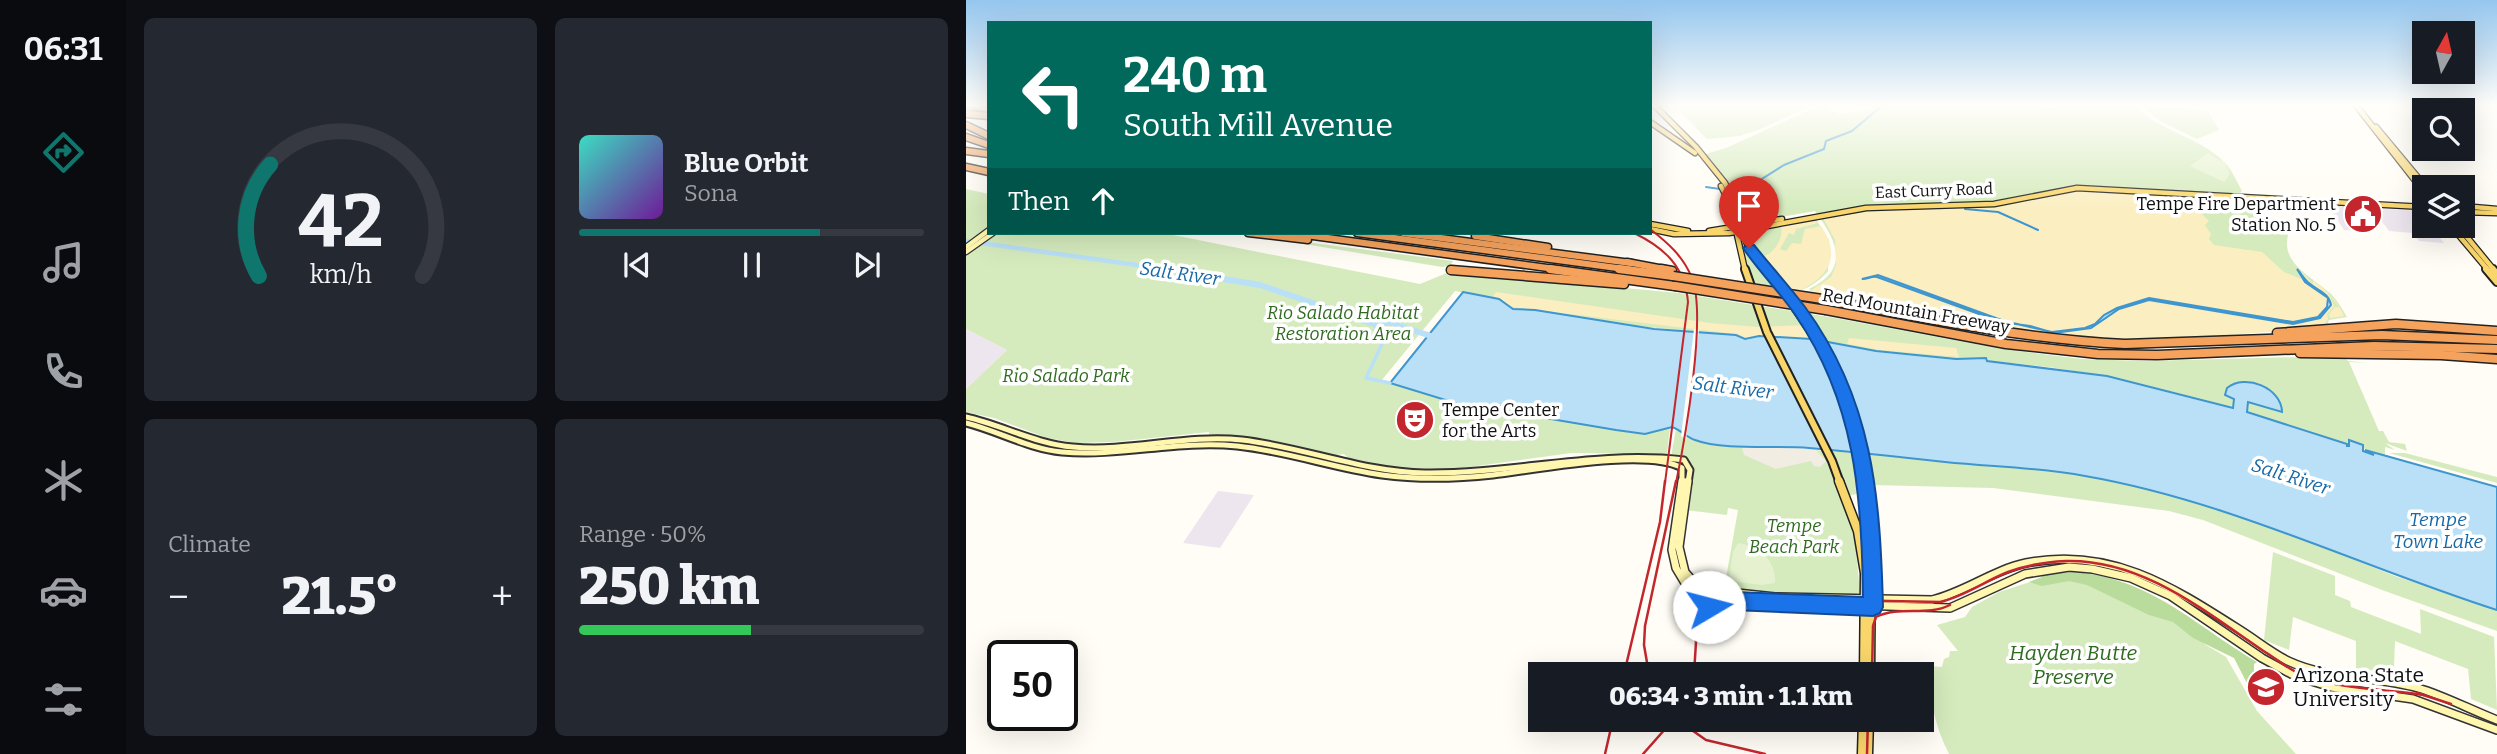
<!DOCTYPE html>
<html lang="en">
<head>
<meta charset="utf-8">
<style>
	:root { --surface:#171b24; --page:#242831; --text:#f1f3f6; --muted:#9ea1a6; --line:#363941; --accent:#0f766e }
	body { margin:0; font-family:Bitter,serif; background:var(--page); color:var(--text); height:100vh; display:flex; flex-direction:column; font-size:26px; white-space:nowrap }
	* { box-sizing:border-box; margin:0 }
	p { font-size:23px; color:var(--muted) }
	.icon { flex:none; width:38px; height:38px; fill:none; stroke:currentColor; stroke-width:2; stroke-linecap:round; stroke-linejoin:round }
	.map { position:relative; flex:1; overflow:hidden }
	.details { display:flex; flex-direction:column; gap:18px; padding:18px; background:#0d0f14; width:840px }
	.details>* { flex:none }
	.guide { position:absolute; left:21px; top:21px; width:665px; height:214px; border-radius:0px; box-shadow:0 7px 28px #0002; background:#00695c; color:#fff; overflow:hidden }
	.needle { width:46px; rotate:8deg }
	.buttons { position:absolute; left:1446px; top:21px; display:grid; gap:14px }
	.buttons a { display:grid; place-items:center; width:63px; height:63px; border-radius:0px; background:var(--surface); box-shadow:0 7px 28px #0002; font-size:35px }
	.speed { position:absolute; left:21px; top:640px; display:flex; gap:14px; font-size:35px; font-weight:700; text-align:center }
	.speed>* { display:grid; place-content:center; width:91px; height:91px; border-radius:50%; background:var(--surface); box-shadow:0 7px 28px #0002; line-height:1 }
	.speed .limit { border:4px solid #111; border-radius:10px; background:#fff; color:#111 }
	.pin { position:absolute; display:grid; place-items:center; width:60px; height:60px; color:#fff; margin:-72px -30px; border-radius:50% 50% 50% 0; rotate:-45deg; box-shadow:0 0 7px #0007 }
	.pin .icon { rotate:45deg }
	.me { position:absolute; width:77px; margin:-38px; rotate:82deg; stroke-linejoin:round; filter:drop-shadow(0 0 5px #0008) }
	.turn { display:flex; align-items:center; gap:24px; height:147px; padding:0 21px; font-size:32px }
	.turn .icon { width:91px; height:91px; stroke-width:2.5 }
	.turn b { display:block; font-size:49px; line-height:60px }
	.then { display:flex; align-items:center; height:66px; padding:0 21px; background:#0003; gap:14px; font-size:26px }
	.big { font-size:52px; font-weight:800; line-height:1.1 }
	.details .card { flex:1; display:flex; flex-direction:column; justify-content:center; gap:10px; min-width:0; padding:0 24px; border-radius:10px; background:var(--page) }
	.details .dial { align-items:center; gap:0 }
	.dial svg { height:182px; overflow:visible; fill:none; stroke:var(--line); stroke-width:7; stroke-linecap:round; text-anchor:middle }
	.dial text { fill:var(--text); stroke:none }
	.song { display:flex; align-items:center; gap:21px }
	.cover { width:84px; height:84px; border-radius:10px; background:linear-gradient(135deg,hsl(170 70% 55%),hsl(280 70% 35%)) }
	.played { height:7px; border-radius:4px; background:linear-gradient(90deg,var(--accent) 70%,var(--line) 70%) }
	.keys { display:flex; justify-content:space-around; direction:ltr }
	.heat { display:flex; justify-content:space-between; align-items:center; font-size:38px; direction:ltr }
	.charge { height:10px; border-radius:5px; background:linear-gradient(90deg,#34c759 50%,var(--line) 0) }
	.details .tiles { flex:1; display:grid; gap:18px; grid-template-columns:repeat(2,1fr) }
	.trip { position:absolute; left:562px; top:662px; width:406px; height:70px; border-radius:0px; background:var(--surface); box-shadow:0 7px 28px #0002; font-weight:800; line-height:70px; text-align:center }
	main { display:flex; flex:1; min-height:0 }
	.tab-bar { display:flex; flex-direction:column; width:126px; justify-content:space-around; align-items:center; background:#090b0e; color:var(--muted) }
	.tab-bar .icon { width:49px; height:49px }
	.tab-bar .selected { color:var(--accent) }
	.tab-bar b { font-size:32px; color:var(--text) }
	.map>svg:first-child { display:block }
	.industrial { fill:#eee6ef }
	.green { fill:#d5ebbd }
	.forest { fill:#b9dc9c }
	.sand { fill:#fbeec1 }
	.pitch { fill:#e6f2cf }
	.plaza { fill:#f1ede2 }
	.water { fill:#b9e0f7; stroke:#3f96cf; stroke-width:2 }
	.pier { fill:#fffdf5 }
	.lines { fill:none; stroke-linecap:round; stroke-linejoin:round }
	.stream { stroke:#3f96cf; stroke-width:2 }
	.canal { stroke:#b9e0f7; stroke-width:3.5 }
	.river-far1 { stroke:#b9e0f7; stroke-width:4.5 }
	.river { stroke:#b9e0f7; stroke-width:6 }
	.secondary-far2-casing { stroke:#333; stroke-width:7 }
	.secondary-far1-casing { stroke:#333; stroke-width:9 }
	.secondary-casing { stroke:#333; stroke-width:10 }
	.primary-far2-casing { stroke:#222; stroke-width:7 }
	.primary-far1-casing { stroke:#222; stroke-width:10 }
	.primary-casing { stroke:#222; stroke-width:11 }
	.motorway-far1-casing { stroke:#222; stroke-width:9 }
	.motorway-casing { stroke:#222; stroke-width:11 }
	.secondary-far2 { stroke:#fff6b0; stroke-width:4.5 }
	.secondary-far1 { stroke:#fff6b0; stroke-width:5 }
	.secondary { stroke:#fff6b0; stroke-width:7 }
	.primary-far2 { stroke:#f9d66b; stroke-width:4.5 }
	.primary-far1 { stroke:#f9d66b; stroke-width:6 }
	.primary { stroke:#f9d66b; stroke-width:8 }
	.motorway-far1 { stroke:#f5a25d; stroke-width:6 }
	.motorway { stroke:#f5a25d; stroke-width:8 }
	.tram-far1 { stroke:#c4262e; stroke-width:2 }
	.tram { stroke:#c4262e; stroke-width:2.5 }
	.rail-far1 { stroke:#c4262e; stroke-width:2 }
	.rail { stroke:#c4262e; stroke-width:2.5 }
	.motorway-bridge-casing { stroke:#222; stroke-width:11; stroke-linecap:butt }
	.motorway-bridge { stroke:#f5a25d; stroke-width:8 }
	.route { fill:#1a73e8; stroke:#114b97; stroke-width:2 }
	.labels { text-anchor:middle; stroke-width:7; stroke-linejoin:round; paint-order:stroke }
	.far-street-label { font-size:16px; fill:#111; stroke:#fff }
	.poi-label { font-size:18px; fill:#111; stroke:#fff; text-anchor:end }
	.street-label { font-size:18px; fill:#111; stroke:#fff }
	.park-label { font-size:18px; font-style:italic; fill:#2f6b1f; stroke:#fff }
	.water-label { font-size:19px; font-style:italic; fill:#1768a6; stroke:#fff }
	.near-park-label { font-size:21px; font-style:italic; fill:#2f6b1f; stroke:#fff }
	.near-poi-label { font-size:21px; fill:#111; stroke:#fff; text-anchor:start }
</style>
</head>
<body>
<main>
<nav class="tab-bar">
<b>06:31</b>
<svg class="icon selected" aria-label="directions" viewBox="0 0 24 24"><path d="M12 3l9 9-9 9-9-9zM9 14v-3h6M13 9l2 2-2 2"/></svg>
<svg class="icon" aria-label="music" viewBox="0 0 24 24"><path d="M9 18V5l10-2v13"/><circle cx="6" cy="18" r="3"/><circle cx="16" cy="16" r="3"/></svg>
<svg class="icon" aria-label="phone" viewBox="0 0 24 24"><path d="M5 4h4l2 5-3 2q2 4 5 5l2-3 5 2v4C11 20 4 13 5 4z"/></svg>
<svg class="icon" aria-label="climate" viewBox="0 0 24 24"><path d="M12 3v18M4 7l16 10M4 17L20 7"/></svg>
<svg class="icon" aria-label="car" viewBox="0 0 24 24"><path d="M5 17H2v-5l4-1 3-4h7l3 4 3 1v5h-3M9 17h6M6 11h13"/><circle cx="7" cy="17" r="2"/><circle cx="17" cy="17" r="2"/></svg>
<svg class="icon" aria-label="filters" viewBox="0 0 24 24"><path d="M4 7h16M4 17h16"/><circle cx="9" cy="7" r="2"/><circle cx="15" cy="17" r="2"/></svg>
</nav>
<section class="details">
<div class="tiles">
<div class="card dial"><svg viewBox="0 0 100 80">
<path d="M14 69A42 42 0 1 1 86 69"/>
<path d="M14 69A42 42 0 0 1 19 20" stroke="#0f766e"/>
<text x="50" y="56" font-size="32" font-weight="700">42</text>
<text x="50" y="72" font-size="11">km/h</text>
</svg></div>
<div class="card">
<div class="song"><i class="cover"></i><div><b>Blue Orbit</b><p>Sona</p></div></div>
<div class="played"></div>
<div class="keys"><svg class="icon" aria-label="previous" viewBox="0 0 24 24"><path d="M18 5L8 12l10 7zM5 5v14"/></svg><svg class="icon" aria-label="pause" viewBox="0 0 24 24"><path d="M8 5v14M16 5v14"/></svg><svg class="icon" aria-label="next" viewBox="0 0 24 24"><path d="M6 5l10 7-10 7zM19 5v14"/></svg></div>
</div>
<div class="card"><p>Climate</p>
<div class="heat"><a>−</a><b class="big">21.5°</b><a>+</a></div>
</div>
<div class="card"><p>Range · 50%</p><b class="big">250 km</b><div class="charge"></div></div>
</div>
</section>
<div class="map">
<svg width="1531" height="754" viewBox="0 0 1531 754">
	<rect width="100%" height="100%" fill="#fffdf5"/>
	<!-- industrial -->
	<g class="industrial">
		<path d="M1362,205L1384,207L1400,231L1378,230Z"/>
		<path d="M1406,208L1453,211L1458,216V226H1464L1478,243L1453,241L1447,233L1423,231Z"/>
		<path d="M0,329L41,350L0,389Z"/>
		<path d="M252,491L288,495L254,548L217,543Z"/>
	</g>
	<!-- green -->
	<g class="green">
		<path d="M707,104H850L792,130L773,136L741,139Z"/>
		<path d="M857,104L872,114L896,111L913,104H1046L1089,108V104H1166C1194,132 1235,137 1259,163C1266,170 1271,182 1276,191L1274,193C1284,211 1304,222 1323,232C1312,263 1347,277 1365,294C1372,301 1376,309 1381,317L1363,320L1360,327L950,311L850,294L843,289C885,269 871,241 849,211L781,223L772,198L739,154L760,148Z"/>
		<path d="M1176,106L1241,110L1253,130L1231,139L1194,121Z"/>
		<path d="M0,189L23,194V233H197L454,284L483,272L713,293L869,318L1036,349L1115,359L1178,361L1376,356L1382,361L1403,363L1383,362L1413,431H1417L1423,442L1439,444L1441,451L1419,443L1429,450L1419,447V455C1311,423 1203,384 1089,368C1028,360 970,360 910,351C889,348 869,342 848,340C828,338 783,341 769,335L670,326L569,310L547,309L533,299L489,291L415,381L501,404L548,406L579,418L650,430L679,434L704,427L701,454L605,453L481,470L421,467L382,458L378,454L363,456L298,440L243,435V432L148,442L110,443L81,438L28,418L0,412V389L41,350L0,329Z"/>
		<path d="M849,218L863,240L862,271C855,280 834,296 823,289C809,281 787,248 783,233Z"/>
		<path d="M285,235L487,261L484,266L476,267Z"/>
		<path d="M774,237L786,259L814,289L786,284Z"/>
		<path d="M710,428L733,442L947,457L1093,472L1152,482L1198,492L1286,519L1429,576L1531,610V631L1416,590L1237,520L1203,511L1027,488L907,485L905,472L896,473L899,493L877,496L889,541L894,591L892,596L837,597L758,589L772,510L762,508L761,515L719,510L726,466L720,460L705,457Z"/>
		<path d="M1423,453H1439L1531,477V483Z"/>
		<path d="M1307,552L1369,576V595L1384,601L1385,607L1455,634L1454,609L1528,637L1531,710L1505,699L1502,669L1429,641L1428,666L1423,673L1390,668V641L1327,617L1323,650L1298,640Z"/>
		<path d="M1083,576L1185,595L1240,645L1260,657L1291,711L1330,754H983C969,727 963,697 963,666L976,667L978,659L983,657L984,651H992L971,625L999,617L1006,607L1033,592Z"/>
	</g>
	<!-- forest -->
	<path class="forest" d="M1106,572C1184,577 1228,625 1291,662L1288,664V697L1268,658L1227,638L1207,622L1183,615L1121,585L1103,581L1076,586L1063,582L1076,577L1077,574Z"/>
	<!-- sand -->
	<g class="sand">
		<path d="M1109,190L1226,197L1233,211L1243,221L1239,225L1245,234L1243,239L1248,245L1296,252L1318,272L1335,279L1332,268L1347,284V280C1360,291 1372,300 1378,316L1364,318L1363,314L1369,307H1373L1363,294L1368,306L1361,314L1362,319L1358,326L1351,328C1269,334 1183,345 1101,337C1017,329 932,309 849,294L844,291L865,277L870,265L869,240L857,218L937,207L1037,206L1078,195Z"/>
		<path d="M846,220L852,223L830,229L828,235L823,233L814,249L820,251L826,243L835,244L839,229L855,226C878,259 859,281 827,293L796,257C808,254 818,238 815,226Z"/>
		<path d="M530,292L744,323L793,327L840,325L847,339L798,335L778,339L769,334L546,307L527,296Z"/>
		<path d="M883,338L990,348L993,357L914,350L881,344Z"/>
	</g>
	<!-- pitch -->
	<g class="pitch">
		<path d="M1242,153L1259,163L1264,174L1258,182L1224,166Z"/>
		<path d="M772,543C794,546 810,560 809,583L796,585L765,581L763,579L767,552Z"/>
	</g>
	<!-- plaza -->
	<path class="plaza" d="M779,445L849,449L860,461L854,467L848,466L845,461L810,469L778,455L776,448Z"/>
	<!-- water -->
	<g class="water">
		<path d="M1331,269C1335,273 1338,279 1343,283C1352,291 1363,293 1365,305L1354,318L1327,324L1183,300L1153,309L1125,328L1088,333L1064,326L1035,322L911,277C905,276 900,280 896,279L912,275L1038,321L1086,332L1119,328L1129,324L1138,315L1151,308L1183,298L1327,322L1352,317L1361,307L1362,298L1339,282Z"/>
		<path d="M497,292L533,299L547,309L569,310L688,329L770,335L779,339L793,336L846,339L910,351L990,359L1020,358L1021,361L1141,376L1267,408L1268,399L1259,395L1261,388C1279,373 1316,388 1316,412L1282,402L1281,412L1381,444V446H1383V440L1397,445V451L1408,455L1399,450L1531,487V610C1393,566 1263,501 1119,476C1071,467 1028,467 979,462C934,457 887,452 843,448C813,445 758,451 729,440C720,437 715,430 706,427L679,434L650,430L579,418L548,406H499L424,383Z"/>
	</g>
	<!-- pier -->
	<path class="pier" d="M728,329H733L720,440L715,436Z"/>
	<g class="lines">
		<!-- stream -->
		<g class="stream">
			<path d="M769,186L791,182L818,165L858,149L860,141L886,131L918,104"/>
			<path d="M740,187L754,189"/>
			<path d="M1230,199L1238,207"/>
			<path d="M999,209L1032,212L1072,230"/>
		</g>
		<!-- canal -->
		<path class="canal" d="M408,324L416,344L400,378L424,383"/>
		<!-- river-far1 -->
		<path class="river-far1" d="M0,241L206,270"/>
		<!-- river -->
		<path class="river" d="M196,269L294,285L405,323H425L468,337"/>
		<!-- secondary-far2 casing -->
		<g class="secondary-far2-casing">
			<g id="secondary-far2">
				<path d="M0,247L23,230"/>
				<path d="M0,252L27,233"/>
			</g>
		</g>
		<!-- secondary-far1 casing -->
		<g class="secondary-far1-casing">
			<g id="secondary-far1">
				<path d="M0,417C36,425 70,444 107,447C164,452 220,434 276,440C338,447 396,472 459,473C547,474 629,450 718,460L724,470L722,483"/>
				<path d="M0,423C32,431 63,449 96,452C155,457 212,440 271,446C320,451 367,468 416,475C453,480 490,479 527,475C570,470 680,448 716,468V483"/>
			</g>
		</g>
		<!-- secondary casing -->
		<g class="secondary-casing">
			<g id="secondary">
				<path d="M716,481L706,550L710,568L722,588L723,608L733,612L743,607V598L730,592L723,597"/>
				<path d="M722,481L713,547L719,572L737,593"/>
				<path d="M733,589L809,597L966,600C999,592 1027,570 1060,563C1146,546 1208,588 1277,632C1291,641 1306,653 1322,661C1362,680 1410,676 1452,688C1479,696 1505,710 1531,720"/>
				<path d="M739,594L759,593"/>
				<path d="M743,607L767,601L984,608L1059,574L1103,567L1126,569L1165,578L1205,596L1296,658L1329,676L1365,687L1447,699L1531,730"/>
			</g>
		</g>
		<!-- primary-far2 casing -->
		<g class="primary-far2-casing">
			<g id="primary-far2">
				<path d="M687,104L730,147L759,183L769,203L781,244L800,270"/>
				<path d="M1389,104L1458,192"/>
				<path d="M684,122L729,153"/>
				<path d="M1410,127L1460,187"/>
				<path d="M755,186L764,204L779,270"/>
				<path d="M1496,206L1531,209"/>
				<path d="M1496,212L1531,213"/>
				<path d="M684,224L722,231"/>
				<path d="M1485,226L1522,270"/>
				<path d="M1492,226L1528,270"/>
				<path d="M684,229L708,234L763,233L900,208L1028,204L1111,188L1458,207"/>
				<path d="M743,231L816,219"/>
			</g>
		</g>
		<!-- primary-far1 casing -->
		<g class="primary-far1-casing">
			<g id="primary-far1">
				<path d="M779,269L801,332L866,461L874,483"/>
				<path d="M799,269C854,334 888,397 900,483"/>
				<path d="M1520,269L1531,282"/>
				<path d="M1527,269L1531,274"/>
			</g>
		</g>
		<!-- primary casing -->
		<g class="primary-casing">
			<g id="primary">
				<path d="M873,481L892,531L899,573L898,674"/>
				<path d="M900,481L905,547L904,674"/>
				<path d="M896,754L897,719"/>
				<path d="M902,754L903,719"/>
			</g>
		</g>
		<!-- motorway-far1 casing -->
		<g class="motorway-far1-casing">
			<g id="motorway-far1">
				<path d="M3,104L23,109"/>
				<path d="M0,114L23,116"/>
				<path d="M0,125L23,136"/>
				<path d="M0,137L23,145"/>
				<path d="M0,151L23,154"/>
				<path d="M0,167L23,172"/>
				<path d="M282,233L342,240"/>
				<path d="M325,233L596,270"/>
				<path d="M391,233L666,270"/>
				<path d="M437,233L665,263"/>
				<path d="M509,236L582,247"/>
				<path d="M661,262L703,270"/>
				<path d="M485,270H491"/>
			</g>
		</g>
		<!-- motorway casing -->
		<g class="motorway-casing">
			<g id="motorway">
				<path d="M584,269L709,286"/>
				<path d="M653,269L707,276"/>
				<path d="M695,269L706,271"/>
				<path d="M485,270L658,284"/>
				<path d="M856,299C957,318 1056,339 1159,344L1416,335L1531,340"/>
				<path d="M860,310L1040,344L1132,354L1191,355L1408,346L1531,349"/>
				<path d="M1311,333L1430,324L1531,331"/>
				<path d="M1334,353L1475,355L1531,359"/>
			</g>
		</g>
		<!-- secondary-far2 -->
		<use href="#secondary-far2" class="secondary-far2"/>
		<!-- secondary-far1 -->
		<use href="#secondary-far1" class="secondary-far1"/>
		<!-- secondary -->
		<use href="#secondary" class="secondary"/>
		<!-- primary-far2 -->
		<use href="#primary-far2" class="primary-far2"/>
		<!-- primary-far1 -->
		<use href="#primary-far1" class="primary-far1"/>
		<!-- primary -->
		<use href="#primary" class="primary"/>
		<!-- motorway-far1 -->
		<use href="#motorway-far1" class="motorway-far1"/>
		<!-- motorway -->
		<use href="#motorway" class="motorway"/>
		<!-- tram-far1 -->
		<path class="tram-far1" d="M684,229C702,243 717,256 726,278C741,317 719,439 710,483"/>
		<!-- tram -->
		<g class="tram">
			<path d="M683,674L678,645L679,626L710,481"/>
			<path d="M728,674L730,642L725,614L729,604C758,590 790,599 821,599C872,600 923,601 974,602C999,596 1019,581 1042,572C1060,565 1080,562 1100,561C1175,559 1237,610 1296,650C1308,657 1319,667 1332,673C1361,688 1424,690 1458,695"/>
			<path d="M906,674L907,626L910,617C934,605 960,617 984,605"/>
			<path d="M1451,693L1485,704"/>
			<path d="M710,719L740,740L799,754"/>
			<path d="M677,754L708,719"/>
			<path d="M901,754L902,719"/>
		</g>
		<!-- rail-far1 -->
		<path class="rail-far1" d="M668,233C699,248 719,267 722,302L699,483"/>
		<!-- rail -->
		<g class="rail">
			<path d="M658,674L694,522L699,481"/>
			<path d="M639,754L647,719"/>
		</g>
		<!-- motorway-bridge casing -->
		<g class="motorway-bridge-casing">
			<g id="motorway-bridge">
				<path d="M707,276L856,299"/>
				<path d="M709,286L860,310"/>
			</g>
		</g>
		<!-- motorway-bridge -->
		<use href="#motorway-bridge" class="motorway-bridge"/>
	</g>
	<!-- sky -->
	<linearGradient id="sky" x2="0" y2="1"><stop stop-color="#95c6ee"/><stop offset="0.5" stop-color="#fffefa"/><stop offset="1" stop-color="#fffefa" stop-opacity="0"/></linearGradient>
	<rect width="1531" height="210" fill="url(#sky)"/>
	<!-- route -->
	<path class="route" d="M783,244L788,245C805,266 823,286 839,307C907,400 914,496 917,607L914,613L907,616L767,610L743,616L736,613L733,607L736,600L767,592L897,597C896,495 889,403 830,316C814,292 793,272 777,248Z"/>
	<!-- icons -->
	<defs>
		<g id="civic-disc" transform="scale(2.0125)"><circle r="9.5" fill="#c4262e" stroke="#fff"/><path d="M-.6-6.5H3V-4.5H.6V-3L4-1V1h2V6H-6V1h2V-1L-.6-3ZM-1.2 2.5V6h2.4V2.5Z" fill="#fff"/></g>
		<g id="theatre-disc" transform="scale(2.0125)"><circle r="9.5" fill="#c4262e" stroke="#fff"/><path d="M-5-5.5Q0-4 5-5.5V0Q5 5 0 6Q-5 5-5 0ZM-3.3-2.5H-1v1.5H-3.3ZM1-2.5H3.3v1.5H1ZM-2.8 1Q0 5.5 2.8 1Z" fill="#fff"/></g>
		<g id="university-disc" transform="scale(2.0125)"><circle r="9.5" fill="#c4262e" stroke="#fff"/><path d="M0-5L7-2L0 1L-7-2ZM-4 1L0 2.5L4 1V4Q0 6-4 4Z" fill="#fff"/></g>
	</defs>
	<g fill-rule="evenodd">
		<use href="#civic-disc" x="1397" y="214"/>
		<use href="#theatre-disc" x="449" y="420"/>
		<use href="#university-disc" x="1300" y="687"/>
	</g>
	<g class="labels">
		<!-- far-street labels -->
		<g class="far-street-label">
			<text transform="translate(968 190) rotate(-2)" y="6">East Curry Road</text>
		</g>
		<!-- poi labels -->
		<g class="poi-label">
			<text x="1370" y="210">Tempe Fire Department<tspan x="1370" dy="21">Station No. 5</tspan></text>
			<text x="476" y="416" text-anchor="start">Tempe Center<tspan x="476" dy="21">for the Arts</tspan></text>
		</g>
		<!-- street labels -->
		<g class="street-label">
			<text transform="translate(950 311) rotate(10)" y="6">Red Mountain Freeway</text>
		</g>
		<!-- park labels -->
		<g class="park-label">
			<text x="377" y="319">Rio Salado Habitat<tspan x="377" dy="21">Restoration Area</tspan></text>
			<text x="100" y="382">Rio Salado Park</text>
			<text x="828" y="532">Tempe<tspan x="828" dy="21">Beach Park</tspan></text>
		</g>
		<!-- water labels -->
		<g class="water-label">
			<text transform="translate(214 273) rotate(8)" y="7">Salt River</text>
			<text transform="translate(767 387) rotate(7)" y="7">Salt River</text>
			<text transform="translate(1325 476) rotate(18)" y="7">Salt River</text>
			<text x="1472" y="526">Tempe<tspan x="1472" dy="22">Town Lake</tspan></text>
		</g>
		<!-- near-park labels -->
		<g class="near-park-label">
			<text x="1107" y="660">Hayden Butte<tspan x="1107" dy="24">Preserve</tspan></text>
		</g>
		<!-- near-poi labels -->
		<g class="near-poi-label">
			<text x="1327" y="682">Arizona State<tspan x="1327" dy="24">University</tspan></text>
		</g>
	</g>
</svg>
<div class="buttons">
<a><svg class="needle" viewBox="-14 -14 28 28"><path d="M0-13l5 13h-10z" fill="#e53935"/><path d="M0 13l5-13h-10z" fill="#9ea1a6"/></svg></a>
<a><svg class="icon" aria-label="search" viewBox="0 0 24 24"><circle cx="10" cy="10" r="6"/><path d="M15 15l6 6"/></svg></a>
<a><svg class="icon" aria-label="layers" viewBox="0 0 24 24"><path d="M12 4l9 5-9 5-9-5zM3 14l9 5 9-5"/></svg></a>
</div>
<div class="speed"><div class="limit">50</div></div>
<div class="pin" style="left:783px;top:248px;background:#d93025"><svg class="icon" aria-label="arrive" viewBox="0 0 24 24"><path d="M6 21V4h12l-3 4 3 4H6"/></svg></div>
<svg class="me" style="left:743px;top:607px" viewBox="-20 -20 40 40"><circle r="19" fill="#fff"/><path d="M0-13L10 11 0 6-10 11z" fill="#1a73e8"/></svg>
<div class="trip">06:34 · 3 min · 1.1 km</div>
<div class="guide">
<div class="turn"><svg class="icon" aria-label="left" viewBox="0 0 24 24"><path d="M17 20v-9H6M10 6l-5 5 5 5"/></svg><div><b>240 m</b>South Mill Avenue</div></div>
<div class="then">Then<svg class="icon" aria-label="ahead" viewBox="0 0 24 24"><path d="M12 20V5M6 11l6-6 6 6"/></svg></div>
</div>
</div>
</main>
</body>
</html>
